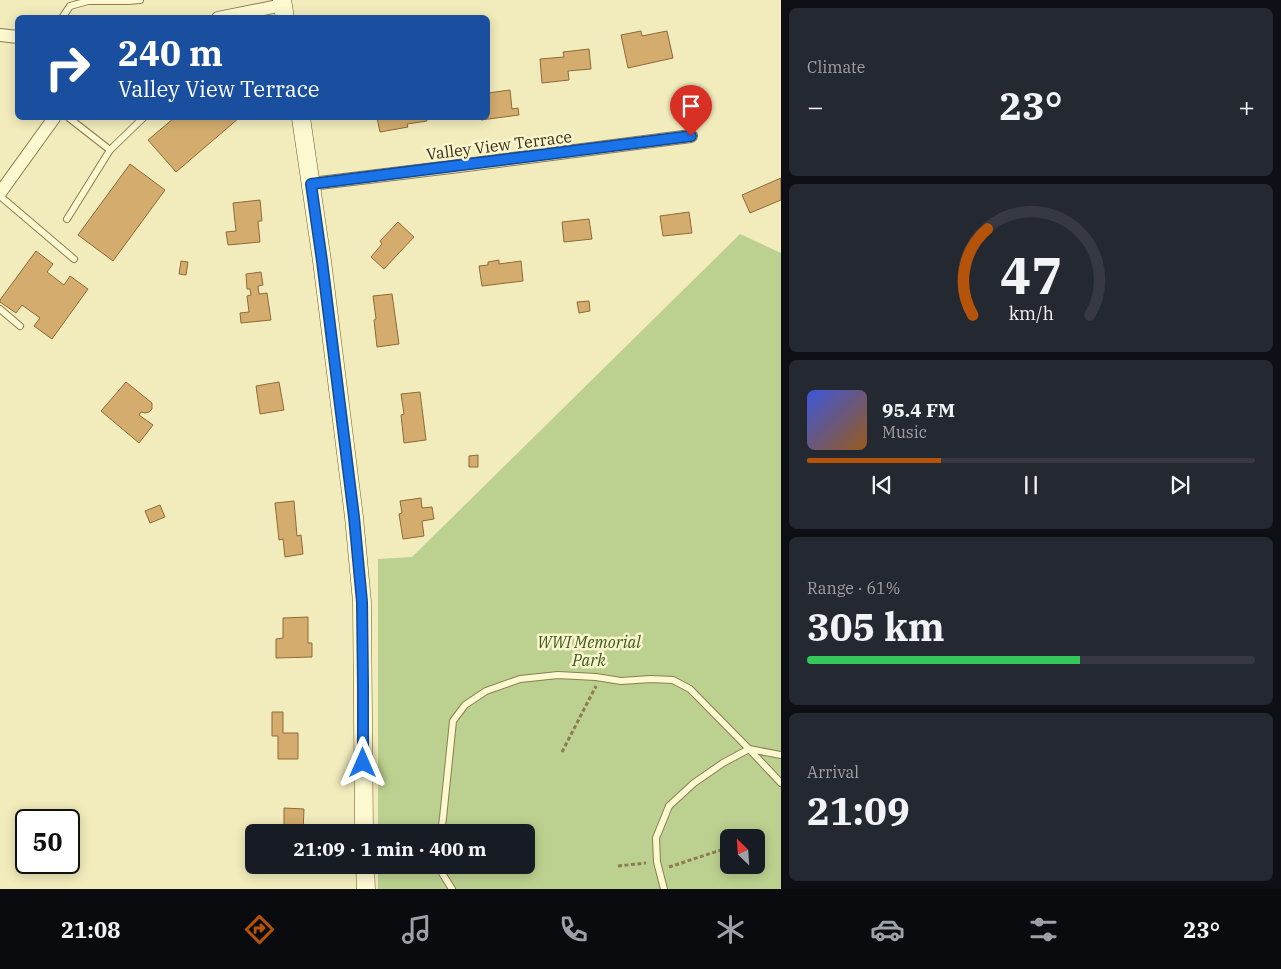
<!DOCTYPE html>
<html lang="en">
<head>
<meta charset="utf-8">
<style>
	:root { --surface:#171b24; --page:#242831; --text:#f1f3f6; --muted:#9ea1a6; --line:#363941; --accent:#b45309 }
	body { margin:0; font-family:"IBM Plex Serif",serif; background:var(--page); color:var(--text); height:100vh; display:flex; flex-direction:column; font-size:19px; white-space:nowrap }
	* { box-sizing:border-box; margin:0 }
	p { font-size:16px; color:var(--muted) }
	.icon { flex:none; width:28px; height:28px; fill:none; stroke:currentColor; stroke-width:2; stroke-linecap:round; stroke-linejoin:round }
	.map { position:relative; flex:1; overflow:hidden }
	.details { display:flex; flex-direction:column; gap:8px; padding:8px; background:#0d0f14; width:500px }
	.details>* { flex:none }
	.hud { position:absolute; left:15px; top:15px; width:475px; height:105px; border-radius:8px; box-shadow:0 2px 12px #0003; background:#1a4fa0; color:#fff; overflow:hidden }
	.needle { width:32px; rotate:335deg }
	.tools { position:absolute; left:720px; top:829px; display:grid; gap:10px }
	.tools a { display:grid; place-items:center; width:45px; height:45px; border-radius:8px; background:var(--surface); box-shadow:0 2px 12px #0003; font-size:25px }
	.speed { position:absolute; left:15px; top:809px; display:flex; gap:10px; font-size:25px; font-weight:700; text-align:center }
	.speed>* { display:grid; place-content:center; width:65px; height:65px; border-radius:50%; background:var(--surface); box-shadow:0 2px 12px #0003; line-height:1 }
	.speed .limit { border:2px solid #111; border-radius:8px; background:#fff; color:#111 }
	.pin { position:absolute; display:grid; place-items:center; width:42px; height:42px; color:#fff; margin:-51px -21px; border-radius:50% 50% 50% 0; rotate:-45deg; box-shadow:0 0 5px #0007 }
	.pin .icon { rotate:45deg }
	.me { position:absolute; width:55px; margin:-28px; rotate:0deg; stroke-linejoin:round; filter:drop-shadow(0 0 4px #0008) }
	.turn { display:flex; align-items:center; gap:18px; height:105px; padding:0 20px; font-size:22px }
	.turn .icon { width:65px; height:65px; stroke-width:2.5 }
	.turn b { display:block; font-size:35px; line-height:42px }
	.big { font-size:38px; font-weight:700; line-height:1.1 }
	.details .widget { flex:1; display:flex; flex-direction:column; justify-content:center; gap:8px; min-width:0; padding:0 18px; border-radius:8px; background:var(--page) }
	.details .dial { align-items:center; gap:0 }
	.dial svg { height:130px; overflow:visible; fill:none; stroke:var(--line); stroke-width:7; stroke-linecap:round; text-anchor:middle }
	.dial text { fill:var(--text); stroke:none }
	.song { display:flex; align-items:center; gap:15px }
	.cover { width:60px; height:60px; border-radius:8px; background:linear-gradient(135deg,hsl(230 70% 55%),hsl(30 70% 35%)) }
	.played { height:5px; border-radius:2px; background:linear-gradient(90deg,var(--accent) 30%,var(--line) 30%) }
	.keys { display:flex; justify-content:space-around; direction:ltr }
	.heat { display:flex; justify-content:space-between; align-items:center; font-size:28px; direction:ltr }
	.charge { height:8px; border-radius:4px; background:linear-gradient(90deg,#34c759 61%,var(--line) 0) }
	.trip { position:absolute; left:245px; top:824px; width:290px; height:50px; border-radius:8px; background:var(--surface); box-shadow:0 2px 12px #0003; font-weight:700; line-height:50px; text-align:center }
	.tabs { display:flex; height:80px; justify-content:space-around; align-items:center; background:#090b0e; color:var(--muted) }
	.tabs .icon { width:35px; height:35px }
	.tabs .on { color:var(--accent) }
	.tabs b { font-size:22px; color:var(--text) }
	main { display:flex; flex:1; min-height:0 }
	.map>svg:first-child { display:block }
	.green { fill:#bcd18f; fill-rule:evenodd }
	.building { fill:#d4ad6e; stroke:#8d6a37 }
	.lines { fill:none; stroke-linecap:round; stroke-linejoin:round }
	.service-casing { stroke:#8b7c54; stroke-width:8 }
	.minor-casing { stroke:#8b7c54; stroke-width:14 }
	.secondary-casing { stroke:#6d5d37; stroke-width:19 }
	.path { stroke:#8b7c54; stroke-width:3; stroke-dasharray:4 2.5; stroke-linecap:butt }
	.service { stroke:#fcf8d0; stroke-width:6 }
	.minor { stroke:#fcf8d0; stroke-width:12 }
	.secondary { stroke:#fcf8d0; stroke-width:18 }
	.route-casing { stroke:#114b97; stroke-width:12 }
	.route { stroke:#1a73e8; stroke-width:9 }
	.labels { text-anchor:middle; stroke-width:5; stroke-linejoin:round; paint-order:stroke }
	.street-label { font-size:16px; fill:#392f1a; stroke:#f9f5cc }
	.park-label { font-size:16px; font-style:italic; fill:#3e571f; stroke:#f9f5cc }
</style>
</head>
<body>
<main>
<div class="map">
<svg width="781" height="889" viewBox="0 0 781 889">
	<rect width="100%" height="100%" fill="#f2ecbc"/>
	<!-- green -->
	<path class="green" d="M740,234L781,253V889H378V865H526V832H378V559L412,557ZM729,838H756V865H729Z"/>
	<!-- building -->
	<g class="building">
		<path d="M641,31L642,36L667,31L673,58L628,68L621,35Z"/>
		<path d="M589,49L591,69L568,71L569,80L542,83L540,59L564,57L563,52Z"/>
		<path d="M510,90L512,109L518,108L519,115L481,120L480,118H488V93Z"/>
		<path d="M174,118H239L176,172L148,140Z"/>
		<path d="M377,118H426L427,121L407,124L408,127L380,132Z"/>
		<path d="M130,164L165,190L113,261L78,235Z"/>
		<path d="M781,178V200L750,213L742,195Z"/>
		<path d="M260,200L262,221H258L260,242L228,245L226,232L236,231L233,203Z"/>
		<path d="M689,212L692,233L663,236L660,216Z"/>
		<path d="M589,219L592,239L564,242L562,222Z"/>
		<path d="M398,222L414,237L384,269L371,257L382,244L380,241Z"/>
		<path d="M36,251L53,264L47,272L64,285L70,276L88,289L52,339L34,326L40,318L22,305L16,313L0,302V300Z"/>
		<path d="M499,260V264L521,261L523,281L482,286L479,266L488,265V262Z"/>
		<path d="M181,261L188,262L186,275L179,274Z"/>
		<path d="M261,272L263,285L258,286L259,294L267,293L271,320L241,323L240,313L249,312L247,296L251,295L250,289H247L246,274Z"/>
		<path d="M392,294L399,344L377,347L374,320L376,319L373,296Z"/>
		<path d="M589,301L590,311L579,313L577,302Z"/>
		<path d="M126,382L152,403V409L149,412L145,413L141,412L139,415L153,425L139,443L101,411Z"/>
		<path d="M279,382L284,410L260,414L256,386Z"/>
		<path d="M420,392L426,440L404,443L401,415L404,414L401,394Z"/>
		<path d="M478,455V467H469V456Z"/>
		<path d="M421,498L422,508L432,507L434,519L422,521L424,536L403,539L399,514L402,513L400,501Z"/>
		<path d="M294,501L297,536L301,535L303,554L285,557L283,539L279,540L275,503Z"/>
		<path d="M160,505L165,517L150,523L145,511Z"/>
		<path d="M308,617V643H312V657L276,658V639L283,638V618Z"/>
		<path d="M272,712H283V733H298V759H278V736H272Z"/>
		<path d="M284,808L304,809L303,832H284Z"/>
	</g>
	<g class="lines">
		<!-- service casing -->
		<g class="service-casing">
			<g id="service">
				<path d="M62,18L70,6L88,1H128L140,0"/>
				<path d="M69,118L110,150L143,118"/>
				<path d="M0,196L74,259"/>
				<path d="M67,219L110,150"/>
				<path d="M0,309L20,326"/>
				<path d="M441,832L443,818L453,721L465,705L486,691L520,679L558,675L596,677L621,681L651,679L673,680L690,689L749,749L781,755"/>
				<path d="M437,865L452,889"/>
				<path d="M368,868L406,865"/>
				<path d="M664,889L657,862L656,838L669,806L694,783L723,763L749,749L781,783"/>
			</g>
		</g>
		<!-- minor casing -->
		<g class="minor-casing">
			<g id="minor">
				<path d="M218,18L283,5"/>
				<path d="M0,35L18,37"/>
				<path d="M311,184L459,166L691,136"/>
				<path d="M0,193L54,118"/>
			</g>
		</g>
		<!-- secondary casing -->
		<g class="secondary-casing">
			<g id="secondary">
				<path d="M282,0L285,18"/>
				<path d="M301,118L322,261L354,517L362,602L364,832"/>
				<path d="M365,865L366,889"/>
			</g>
		</g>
		<!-- path -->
		<g class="path">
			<path d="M562,752L596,686"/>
			<path d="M618,866L646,863"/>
			<path d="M669,867L724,849"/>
		</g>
		<!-- service -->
		<use href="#service" class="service"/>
		<!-- minor -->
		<use href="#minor" class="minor"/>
		<!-- secondary -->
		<use href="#secondary" class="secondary"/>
	</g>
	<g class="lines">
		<!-- route casing -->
		<g class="route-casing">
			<path id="route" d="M363,763V685L362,602L354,517L322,261L311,184L691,136"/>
		</g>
		<!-- route -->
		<use href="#route" class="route"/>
	</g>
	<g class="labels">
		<!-- street labels -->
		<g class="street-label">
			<text transform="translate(499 145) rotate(-7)" y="6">Valley View Terrace</text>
		</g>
		<!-- park labels -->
		<g class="park-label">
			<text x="589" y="648">WWI Memorial<tspan x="589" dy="18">Park</tspan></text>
		</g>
	</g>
</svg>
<div class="tools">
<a><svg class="needle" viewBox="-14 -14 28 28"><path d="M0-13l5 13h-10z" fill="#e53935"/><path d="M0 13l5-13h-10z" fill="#9ea1a6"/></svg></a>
</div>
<div class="speed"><div class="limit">50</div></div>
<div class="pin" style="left:691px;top:136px;background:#d93025"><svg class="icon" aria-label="arrive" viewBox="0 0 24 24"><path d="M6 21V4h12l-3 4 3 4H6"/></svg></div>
<svg class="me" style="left:363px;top:763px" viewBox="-20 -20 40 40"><path d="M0-17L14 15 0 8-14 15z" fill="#1a73e8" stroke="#fff" stroke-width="4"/></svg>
<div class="trip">21:09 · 1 min · 400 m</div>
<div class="hud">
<div class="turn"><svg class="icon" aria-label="right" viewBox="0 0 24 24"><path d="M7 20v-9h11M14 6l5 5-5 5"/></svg><div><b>240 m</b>Valley View Terrace</div></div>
</div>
</div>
<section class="details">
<div class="widget"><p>Climate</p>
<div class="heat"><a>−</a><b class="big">23°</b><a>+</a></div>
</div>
<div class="widget dial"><svg viewBox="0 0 100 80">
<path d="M14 69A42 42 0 1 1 86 69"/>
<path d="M14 69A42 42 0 0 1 23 16" stroke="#b45309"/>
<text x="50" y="56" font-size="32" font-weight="700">47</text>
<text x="50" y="72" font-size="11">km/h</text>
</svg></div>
<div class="widget">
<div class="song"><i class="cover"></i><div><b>95.4 FM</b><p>Music</p></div></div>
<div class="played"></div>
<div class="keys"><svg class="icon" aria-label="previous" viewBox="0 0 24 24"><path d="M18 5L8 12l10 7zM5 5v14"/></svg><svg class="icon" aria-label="pause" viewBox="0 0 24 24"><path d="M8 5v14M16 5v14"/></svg><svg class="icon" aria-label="next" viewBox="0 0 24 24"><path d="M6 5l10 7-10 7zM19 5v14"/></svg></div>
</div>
<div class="widget"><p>Range · 61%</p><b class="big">305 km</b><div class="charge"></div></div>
<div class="widget"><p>Arrival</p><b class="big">21:09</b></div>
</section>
</main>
<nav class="tabs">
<b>21:08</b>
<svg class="icon on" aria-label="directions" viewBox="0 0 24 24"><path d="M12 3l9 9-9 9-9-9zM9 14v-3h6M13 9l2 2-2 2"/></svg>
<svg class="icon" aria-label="music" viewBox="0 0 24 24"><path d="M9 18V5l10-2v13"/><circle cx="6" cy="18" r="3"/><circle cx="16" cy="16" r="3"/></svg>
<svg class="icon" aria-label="phone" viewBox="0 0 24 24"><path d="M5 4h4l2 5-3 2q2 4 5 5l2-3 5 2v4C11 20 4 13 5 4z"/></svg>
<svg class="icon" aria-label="climate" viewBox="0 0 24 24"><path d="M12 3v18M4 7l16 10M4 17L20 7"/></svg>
<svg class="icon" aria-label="car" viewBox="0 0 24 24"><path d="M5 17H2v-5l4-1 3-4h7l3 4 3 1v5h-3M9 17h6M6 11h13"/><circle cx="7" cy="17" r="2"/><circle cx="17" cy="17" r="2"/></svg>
<svg class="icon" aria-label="filters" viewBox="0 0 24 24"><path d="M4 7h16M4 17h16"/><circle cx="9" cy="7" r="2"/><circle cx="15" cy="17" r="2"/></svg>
<b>23°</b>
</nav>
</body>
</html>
